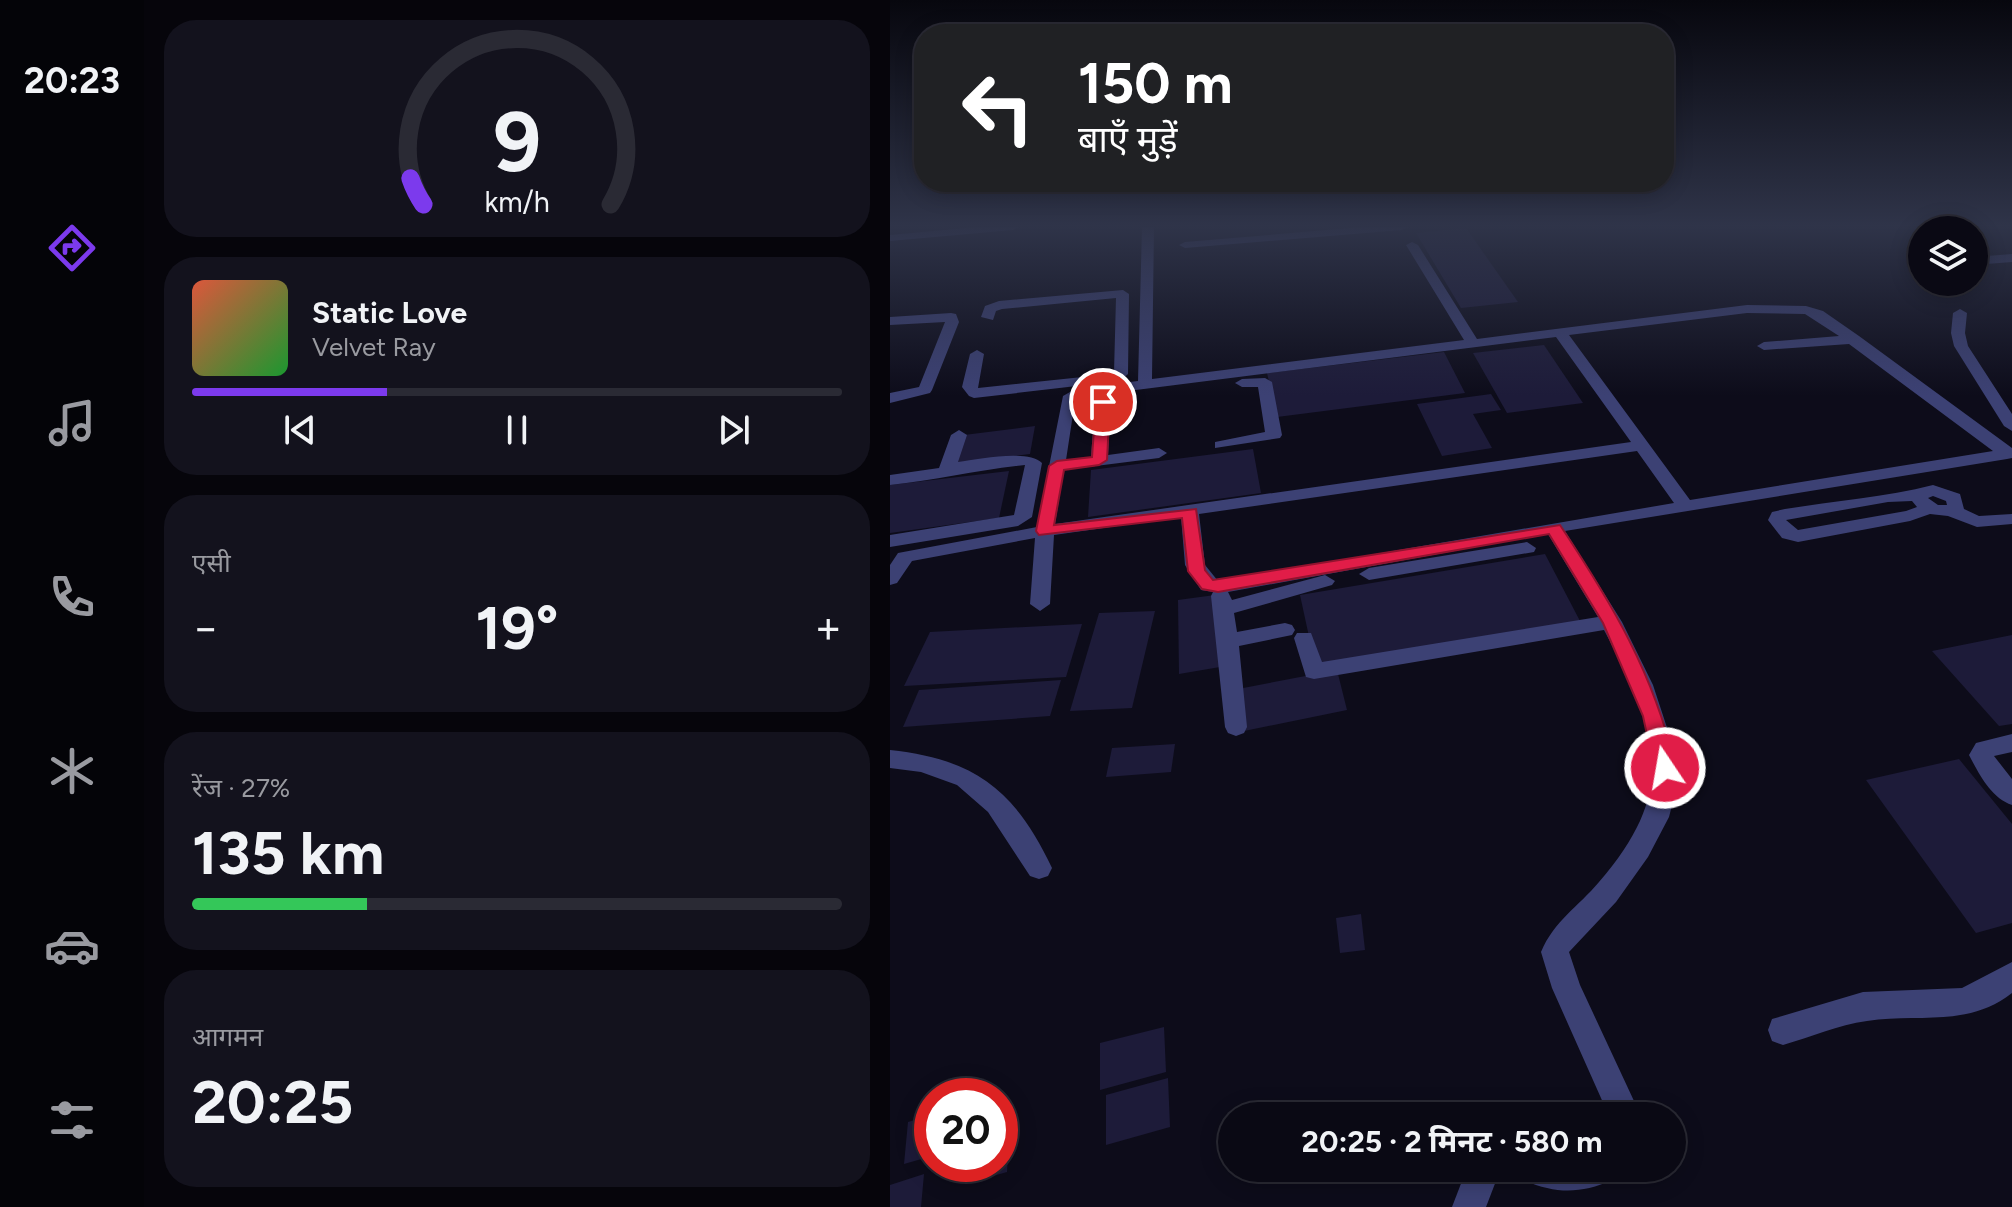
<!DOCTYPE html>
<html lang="hi">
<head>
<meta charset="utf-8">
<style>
	:root { --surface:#0a0914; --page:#13121d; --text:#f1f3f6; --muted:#999aa0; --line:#2a2a34; --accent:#7c3aed }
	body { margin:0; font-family:Figtree,"Noto Sans Devanagari",sans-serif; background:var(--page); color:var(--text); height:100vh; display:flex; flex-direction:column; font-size:30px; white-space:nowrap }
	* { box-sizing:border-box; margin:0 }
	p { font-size:26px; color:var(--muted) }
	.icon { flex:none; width:44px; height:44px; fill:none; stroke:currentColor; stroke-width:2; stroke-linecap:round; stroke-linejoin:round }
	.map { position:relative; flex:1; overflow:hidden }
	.drawer { display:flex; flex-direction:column; gap:20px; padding:20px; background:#06050b; width:746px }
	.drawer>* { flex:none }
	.top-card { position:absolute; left:24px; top:24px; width:760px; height:168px; border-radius:32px; box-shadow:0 4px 20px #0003,0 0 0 2px var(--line); background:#202124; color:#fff; overflow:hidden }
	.buttons { position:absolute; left:1018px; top:216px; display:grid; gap:16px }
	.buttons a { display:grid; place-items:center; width:80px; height:80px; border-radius:50%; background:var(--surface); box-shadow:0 4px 20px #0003,0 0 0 2px var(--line); font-size:40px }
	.speed { position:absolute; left:24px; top:1078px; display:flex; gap:16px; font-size:40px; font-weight:700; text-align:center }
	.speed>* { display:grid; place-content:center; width:104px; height:104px; border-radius:50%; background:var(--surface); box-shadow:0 4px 20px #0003,0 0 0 2px var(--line); line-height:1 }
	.speed .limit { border:12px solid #d22; background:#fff; color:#111 }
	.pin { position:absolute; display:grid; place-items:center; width:68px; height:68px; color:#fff; margin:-34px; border:4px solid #fff; border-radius:50%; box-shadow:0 2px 8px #0007 }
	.me { position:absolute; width:88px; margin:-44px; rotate:348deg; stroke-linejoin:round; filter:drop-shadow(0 0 6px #0008) }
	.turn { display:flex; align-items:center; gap:28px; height:168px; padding:0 32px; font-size:36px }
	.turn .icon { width:104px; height:104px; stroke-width:2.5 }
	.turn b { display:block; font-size:56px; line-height:68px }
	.big { font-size:60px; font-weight:700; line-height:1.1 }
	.drawer .card { flex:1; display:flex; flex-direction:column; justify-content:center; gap:12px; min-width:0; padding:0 28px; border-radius:32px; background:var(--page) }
	.drawer .dial { align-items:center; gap:0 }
	.dial svg { height:208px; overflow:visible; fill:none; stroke:var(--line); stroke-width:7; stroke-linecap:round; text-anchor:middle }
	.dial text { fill:var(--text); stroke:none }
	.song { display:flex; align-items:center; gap:24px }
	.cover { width:96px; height:96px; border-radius:12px; background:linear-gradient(135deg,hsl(10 70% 55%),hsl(130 70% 35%)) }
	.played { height:8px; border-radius:4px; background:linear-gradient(90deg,var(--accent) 30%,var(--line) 30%) }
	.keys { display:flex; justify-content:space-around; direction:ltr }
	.heat { display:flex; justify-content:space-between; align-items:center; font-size:44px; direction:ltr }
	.charge { height:12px; border-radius:6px; background:linear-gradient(90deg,#34c759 27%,var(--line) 0) }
	.trip { position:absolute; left:328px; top:1102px; width:468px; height:80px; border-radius:40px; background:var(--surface); box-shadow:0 4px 20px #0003,0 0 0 2px var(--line); font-weight:700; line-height:80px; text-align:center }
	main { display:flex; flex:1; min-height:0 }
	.tabs { display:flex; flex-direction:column; width:144px; justify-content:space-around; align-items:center; background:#040408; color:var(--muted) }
	.tabs .icon { width:56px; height:56px }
	.tabs .current { color:var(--accent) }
	.tabs b { font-size:36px; color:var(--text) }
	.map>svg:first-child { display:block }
	.building { fill:#1d1b39 }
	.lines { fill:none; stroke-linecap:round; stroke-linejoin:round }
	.minor { fill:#3c4174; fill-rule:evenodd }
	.route { fill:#e11d48; stroke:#92132f; stroke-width:2 }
</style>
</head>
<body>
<main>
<nav class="tabs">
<b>20:23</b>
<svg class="icon current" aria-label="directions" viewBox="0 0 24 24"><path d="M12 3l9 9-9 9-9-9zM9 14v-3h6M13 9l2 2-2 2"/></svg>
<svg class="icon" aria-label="music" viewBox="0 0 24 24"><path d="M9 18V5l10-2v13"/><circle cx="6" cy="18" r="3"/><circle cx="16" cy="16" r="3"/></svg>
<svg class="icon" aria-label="phone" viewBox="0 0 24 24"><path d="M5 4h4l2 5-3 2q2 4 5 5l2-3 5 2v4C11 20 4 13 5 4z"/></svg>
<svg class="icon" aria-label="climate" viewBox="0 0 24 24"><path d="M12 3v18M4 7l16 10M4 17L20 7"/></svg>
<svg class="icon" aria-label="car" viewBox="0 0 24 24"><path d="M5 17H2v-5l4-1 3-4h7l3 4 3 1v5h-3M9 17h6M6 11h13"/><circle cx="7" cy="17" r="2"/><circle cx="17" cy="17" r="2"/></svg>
<svg class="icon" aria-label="filters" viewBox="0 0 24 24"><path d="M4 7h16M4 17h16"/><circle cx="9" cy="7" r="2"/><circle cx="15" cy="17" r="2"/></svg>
</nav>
<section class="drawer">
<div class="card dial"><svg viewBox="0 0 100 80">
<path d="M14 69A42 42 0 1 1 86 69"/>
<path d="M14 69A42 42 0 0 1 9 59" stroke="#7c3aed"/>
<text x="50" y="56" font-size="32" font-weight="700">9</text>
<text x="50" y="72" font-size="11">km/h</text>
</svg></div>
<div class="card">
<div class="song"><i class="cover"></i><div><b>Static Love</b><p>Velvet Ray</p></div></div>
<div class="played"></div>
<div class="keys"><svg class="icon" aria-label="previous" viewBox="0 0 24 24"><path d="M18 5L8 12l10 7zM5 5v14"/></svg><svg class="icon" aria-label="pause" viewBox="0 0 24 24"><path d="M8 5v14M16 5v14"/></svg><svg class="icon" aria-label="next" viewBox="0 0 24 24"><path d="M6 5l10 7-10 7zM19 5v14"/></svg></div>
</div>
<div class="card"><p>एसी</p>
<div class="heat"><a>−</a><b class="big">19°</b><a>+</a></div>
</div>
<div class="card"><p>रेंज · 27%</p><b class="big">135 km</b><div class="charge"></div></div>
<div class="card"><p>आगमन</p><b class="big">20:25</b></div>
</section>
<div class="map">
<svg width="1122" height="1207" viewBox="0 0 1122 1207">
	<rect width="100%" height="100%" fill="#0d0c1a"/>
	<!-- building -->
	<g class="building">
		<path d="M576,228L628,302L571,308L526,233Z"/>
		<path d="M654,345L693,403L617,413L583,353Z"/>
		<path d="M554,352L575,393L387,417L377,373Z"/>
		<path d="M601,394L611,410L583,414L602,448L552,456L527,404Z"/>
		<path d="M145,426L140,454L66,463L74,435Z"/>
		<path d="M363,449L371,493L198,517L201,470Z"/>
		<path d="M119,471L109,518L0,533V485Z"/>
		<path d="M655,554L690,621L426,669L410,595Z"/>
		<path d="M325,595L330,667L289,674L288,600Z"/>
		<path d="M265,611L242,708L180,711L209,613Z"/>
		<path d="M192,624L176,677L14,686L40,632Z"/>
		<path d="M1122,635V724L1109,726L1042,651Z"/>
		<path d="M447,670L457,710L354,731L348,689Z"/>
		<path d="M171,680L160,716L13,727L29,690Z"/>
		<path d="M285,744L281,772L216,777L222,748Z"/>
		<path d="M1069,759L1122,824V923L1086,933L976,780Z"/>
		<path d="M471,914L475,950L450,953L446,918Z"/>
		<path d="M274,1027L276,1072L210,1090V1043Z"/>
		<path d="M278,1078L280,1127L216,1145V1095Z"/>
		<path d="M42,1115V1156L14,1164L18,1122Z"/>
		<path d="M119,1139L117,1172L75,1184L77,1164H110V1141Z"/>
		<path d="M34,1174L31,1207H0V1185Z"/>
	</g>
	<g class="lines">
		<!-- minor -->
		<g class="minor">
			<path d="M86,227H129L123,230L0,241V235Z"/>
			<path d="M252,227H264L262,379L574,340L516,245L522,242L528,245L587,339L857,305L916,306L933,311L969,336L1122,448V458L1117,459L675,531L732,622L763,685L785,752L788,782L779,817L758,857L726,902L679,952L690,985L751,1116H719L662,988L651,952C664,921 688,907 709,882C790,788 768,732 714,630L424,679L416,677L404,638L407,633H421L432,662L708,617L658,534L338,592L342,600L435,575L445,581L442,585L344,613L347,632L395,623L402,625L405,630L402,635L349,646L357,727L354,733L346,736L338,733L335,727L321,596L323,592L311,590L295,565L291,517L164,535L160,604L150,611L140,604L145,538L22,561L7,583L0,585V565L8,553L147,527L173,396L187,388L248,381ZM857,313L915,314L949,336L874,342L867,346L874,350L959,344L1103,451L800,500L679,335ZM666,337L741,442L165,524L174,470L269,458L277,453L269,448L218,455L221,403L241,398L244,395L238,391ZM217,394L205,402L201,457L176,460L185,401L191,397ZM747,451L784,503L328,581L315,565L309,514Z"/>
			<path d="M472,227H518L512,230L295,248L289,245L295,242Z"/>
			<path d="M1122,254V262L1084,265V257Z"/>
			<path d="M233,290L239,294L238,374L230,381L84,398L79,396L72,387L80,354L87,350L94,354L88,388L221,374L224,372L226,298L112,309L106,311L103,320L91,317L95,306L109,301Z"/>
			<path d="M1070,309L1077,313L1075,333L1078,346L1122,414V431L1114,426L1064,346L1061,333L1063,313Z"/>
			<path d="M61,313L66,314L69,322L42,390L40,393L0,403V393L29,387L55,322L0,325V317Z"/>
			<path d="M375,378L382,382L392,435L390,438L325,448V442L375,432L368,387H352L345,383L352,379Z"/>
			<path d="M69,430L77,435L68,462C89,459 138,449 152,463L142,517L128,526L0,547V535L124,515L135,465C89,470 46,480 0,485V475L49,468L61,435Z"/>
			<path d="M1043,485L1070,494L1074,509L1089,516L1122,514V524L1087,527L1058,516L1040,514L1020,521L908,542L892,538L878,520L882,512L895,509C944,501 996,497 1043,485ZM1043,496L1056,501L1057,505H1048L1038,498ZM1022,501L1027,507L1016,511L908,530L896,520L998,502Z"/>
			<path d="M637,542L646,548L644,552L479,580L469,574L479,568Z"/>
			<path d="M1122,734V752L1104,756L1122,779V805C1101,798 1089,774 1079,755L1086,743Z"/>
			<path d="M0,750C85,759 125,790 162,868L158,876L149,879L140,876L98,812L67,785L31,772L0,768Z"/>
			<path d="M1122,962V993C1077,1028 1029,1013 977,1021C948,1025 921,1037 893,1045L882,1041L878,1030L882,1019L973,992L1072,988Z"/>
			<path d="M577,1168H611L596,1207H562Z"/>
			<path d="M628,1168H728L723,1180C689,1194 667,1194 633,1180Z"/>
		</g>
	</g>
	<!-- sky -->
	<linearGradient id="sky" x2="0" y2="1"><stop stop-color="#07070e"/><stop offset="0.57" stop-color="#2f3449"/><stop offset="1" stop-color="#2f3449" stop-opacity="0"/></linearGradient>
	<rect width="1122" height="396" fill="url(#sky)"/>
	<!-- route -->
	<path class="route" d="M213,398L220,402L217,460L209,465L174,470L164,525L306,509L315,570L323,580L670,525C723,605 764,674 786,768L783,774L775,777L768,774L764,768L753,716L713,623L659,534L328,592L312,589L298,571L292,518L149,535L146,531L159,466L167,461L202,457L206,402Z"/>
</svg>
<div class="buttons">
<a><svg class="icon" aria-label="layers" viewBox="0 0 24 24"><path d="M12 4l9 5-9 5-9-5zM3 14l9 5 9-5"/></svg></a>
</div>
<div class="speed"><div class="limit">20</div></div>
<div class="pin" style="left:213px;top:402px;background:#d93025"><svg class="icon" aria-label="arrive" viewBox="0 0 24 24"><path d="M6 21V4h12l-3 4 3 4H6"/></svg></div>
<svg class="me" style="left:775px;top:768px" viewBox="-20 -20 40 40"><circle r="17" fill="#e11d48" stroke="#fff" stroke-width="3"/><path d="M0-11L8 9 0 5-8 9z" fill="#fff"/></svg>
<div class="trip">20:25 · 2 मिनट · 580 m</div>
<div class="top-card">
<div class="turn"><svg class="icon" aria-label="left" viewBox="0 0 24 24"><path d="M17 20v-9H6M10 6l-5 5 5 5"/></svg><div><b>150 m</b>बाएँ मुड़ें</div></div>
</div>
</div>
</main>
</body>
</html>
